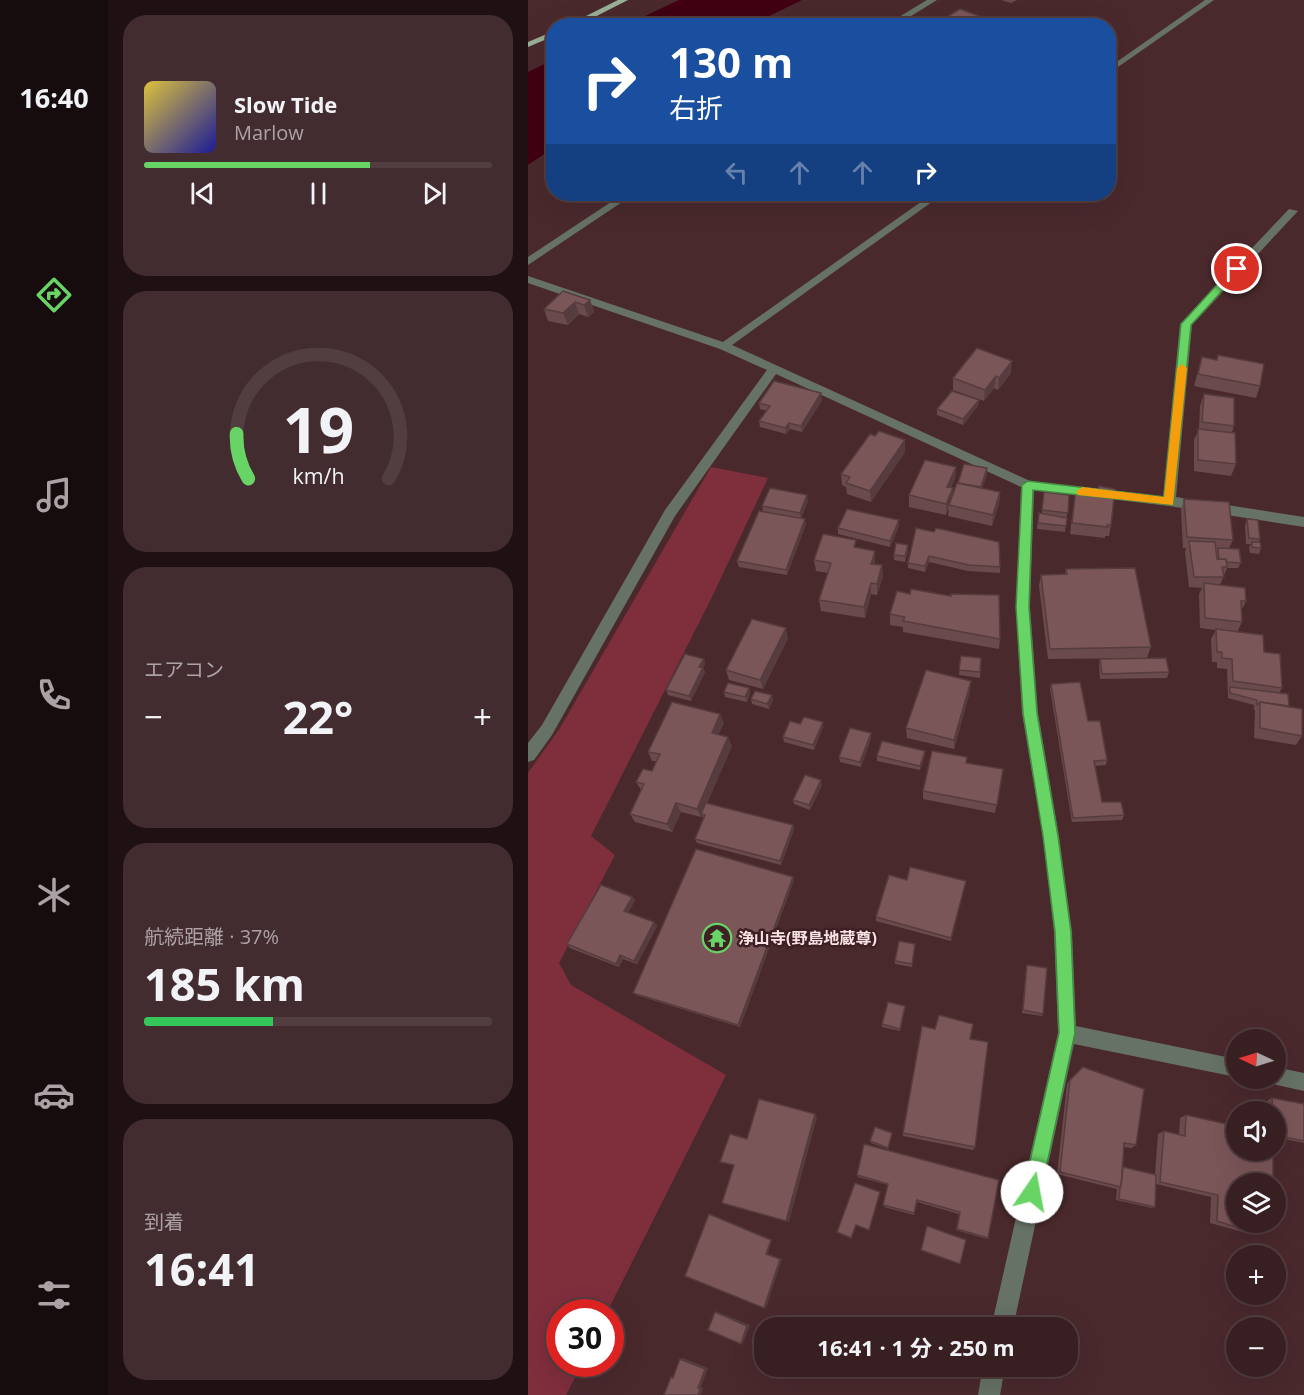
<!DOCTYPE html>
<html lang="ja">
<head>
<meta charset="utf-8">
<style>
	:root { --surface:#381f22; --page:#432c2f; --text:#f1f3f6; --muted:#aba2a5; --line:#523d40; --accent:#68d465 }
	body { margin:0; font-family:"Open Sans","Noto Sans JP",sans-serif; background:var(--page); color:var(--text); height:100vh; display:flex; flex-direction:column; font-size:22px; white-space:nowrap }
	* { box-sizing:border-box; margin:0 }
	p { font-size:20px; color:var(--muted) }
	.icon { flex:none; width:33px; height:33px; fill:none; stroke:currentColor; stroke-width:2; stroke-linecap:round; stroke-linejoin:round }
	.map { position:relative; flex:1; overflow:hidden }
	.side { display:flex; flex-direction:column; gap:15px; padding:15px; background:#1f1113; width:420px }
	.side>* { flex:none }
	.banner { position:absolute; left:18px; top:18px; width:570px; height:183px; border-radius:24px; box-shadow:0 6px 24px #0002,0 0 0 2px var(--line); background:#1a4fa0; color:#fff; overflow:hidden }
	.needle { width:39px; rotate:274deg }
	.fabs { position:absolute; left:698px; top:1029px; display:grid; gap:12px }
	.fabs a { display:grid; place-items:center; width:60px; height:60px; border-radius:50%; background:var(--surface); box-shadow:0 6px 24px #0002,0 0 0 2px var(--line); font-size:30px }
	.speed { position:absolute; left:18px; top:1299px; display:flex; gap:12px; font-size:30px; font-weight:700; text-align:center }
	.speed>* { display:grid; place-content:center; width:78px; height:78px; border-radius:50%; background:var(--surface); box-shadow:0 6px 24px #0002,0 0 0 2px var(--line); line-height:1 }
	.speed .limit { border:9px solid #d22; background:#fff; color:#111 }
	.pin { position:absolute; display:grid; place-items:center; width:51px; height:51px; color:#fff; margin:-26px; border:3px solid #fff; border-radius:50%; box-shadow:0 2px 6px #0007 }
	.me { position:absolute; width:66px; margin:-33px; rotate:12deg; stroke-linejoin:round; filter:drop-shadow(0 0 4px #0008) }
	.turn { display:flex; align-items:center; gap:21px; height:126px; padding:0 24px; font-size:27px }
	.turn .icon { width:78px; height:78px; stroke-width:2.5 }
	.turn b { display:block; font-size:42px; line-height:51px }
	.lanes { display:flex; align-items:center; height:57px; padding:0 24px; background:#0003; justify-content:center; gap:30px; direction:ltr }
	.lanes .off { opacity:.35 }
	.big { font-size:45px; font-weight:700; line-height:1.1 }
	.side .tile { flex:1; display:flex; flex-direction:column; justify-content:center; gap:9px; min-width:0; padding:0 21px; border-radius:24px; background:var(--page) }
	.side .dial { align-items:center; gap:0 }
	.dial svg { height:156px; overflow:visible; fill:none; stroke:var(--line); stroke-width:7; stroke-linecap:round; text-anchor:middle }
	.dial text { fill:var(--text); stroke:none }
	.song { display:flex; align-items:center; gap:18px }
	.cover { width:72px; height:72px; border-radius:9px; background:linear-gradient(135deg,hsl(50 70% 55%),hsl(240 70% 35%)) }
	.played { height:6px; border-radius:3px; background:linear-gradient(90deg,var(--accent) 65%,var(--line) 65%) }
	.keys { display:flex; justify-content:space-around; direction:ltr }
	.heat { display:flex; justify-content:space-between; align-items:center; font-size:33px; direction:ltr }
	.charge { height:9px; border-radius:4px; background:linear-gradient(90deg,#34c759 37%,var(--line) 0) }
	.trip { position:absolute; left:226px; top:1317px; width:324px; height:60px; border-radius:24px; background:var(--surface); box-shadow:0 6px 24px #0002,0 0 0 2px var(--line); font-weight:700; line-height:60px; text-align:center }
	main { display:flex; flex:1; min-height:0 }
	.tab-bar { display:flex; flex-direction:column; width:108px; justify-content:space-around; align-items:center; background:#160c0e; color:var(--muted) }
	.tab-bar .icon { width:42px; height:42px }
	.tab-bar .active { color:var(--accent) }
	.tab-bar b { font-size:27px; color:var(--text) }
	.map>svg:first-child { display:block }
	.green { fill:#7f2e3c }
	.water { fill:#410112 }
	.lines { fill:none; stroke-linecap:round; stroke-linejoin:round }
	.minor { fill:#677266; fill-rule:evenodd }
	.major { fill:#99af97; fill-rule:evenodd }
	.wall { fill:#6a4a4d }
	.shaded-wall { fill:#563c3e }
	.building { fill:#7b5659; stroke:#563c3e; stroke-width:1.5 }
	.route { fill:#68d465; stroke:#448a42; stroke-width:1.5 }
	.slow { fill:#f59e0b }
	.labels { text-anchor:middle; stroke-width:5; stroke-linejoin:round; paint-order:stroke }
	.poi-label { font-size:16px; font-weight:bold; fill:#fae3e5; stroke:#3e1f23; text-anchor:start }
</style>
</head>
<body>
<main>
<nav class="tab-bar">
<b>16:40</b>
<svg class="icon active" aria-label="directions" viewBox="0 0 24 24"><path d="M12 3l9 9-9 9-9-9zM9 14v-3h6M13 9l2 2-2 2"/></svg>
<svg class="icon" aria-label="music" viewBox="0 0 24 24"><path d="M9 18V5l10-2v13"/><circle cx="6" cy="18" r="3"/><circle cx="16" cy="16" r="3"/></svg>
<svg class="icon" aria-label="phone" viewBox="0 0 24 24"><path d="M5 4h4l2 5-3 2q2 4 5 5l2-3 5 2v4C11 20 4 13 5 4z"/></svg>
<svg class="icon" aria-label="climate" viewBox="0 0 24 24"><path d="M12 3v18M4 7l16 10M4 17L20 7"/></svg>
<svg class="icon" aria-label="car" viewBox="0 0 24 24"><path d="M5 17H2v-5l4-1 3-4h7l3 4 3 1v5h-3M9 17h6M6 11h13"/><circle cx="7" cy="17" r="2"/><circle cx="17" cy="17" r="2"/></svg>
<svg class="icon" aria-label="filters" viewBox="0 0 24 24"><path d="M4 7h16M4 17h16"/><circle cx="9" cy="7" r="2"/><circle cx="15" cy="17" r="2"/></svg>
</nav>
<section class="side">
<div class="tile">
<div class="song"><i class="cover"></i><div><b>Slow Tide</b><p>Marlow</p></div></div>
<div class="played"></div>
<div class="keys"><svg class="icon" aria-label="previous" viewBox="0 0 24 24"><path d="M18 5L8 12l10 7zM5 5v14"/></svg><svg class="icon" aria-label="pause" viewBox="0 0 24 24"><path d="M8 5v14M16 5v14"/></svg><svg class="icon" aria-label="next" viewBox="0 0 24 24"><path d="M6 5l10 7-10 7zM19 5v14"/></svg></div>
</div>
<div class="tile dial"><svg viewBox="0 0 100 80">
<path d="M14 69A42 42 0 1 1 86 69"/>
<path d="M14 69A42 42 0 0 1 8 46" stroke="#68d465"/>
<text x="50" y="56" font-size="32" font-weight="700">19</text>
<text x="50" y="72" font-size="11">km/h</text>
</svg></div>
<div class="tile"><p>エアコン</p>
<div class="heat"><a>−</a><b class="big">22°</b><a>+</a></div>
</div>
<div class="tile"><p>航続距離 · 37%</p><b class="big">185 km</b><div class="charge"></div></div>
<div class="tile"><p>到着</p><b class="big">16:41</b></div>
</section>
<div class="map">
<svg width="776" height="1395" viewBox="0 0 776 1395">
	<rect width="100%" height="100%" fill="#4a292d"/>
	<!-- green -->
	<path class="green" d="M183,467L240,478L183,599L63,836L87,855L31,963L43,985L198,1075L79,1312H32V1364H54L38,1395H0V773L32,728Z"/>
	<!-- water -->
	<g class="water">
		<path d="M151,0H274L223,25H98Z"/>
		<path d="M25,60V148L0,165V72Z"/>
	</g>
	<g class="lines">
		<!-- minor -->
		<g class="minor">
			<path d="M399,0H409L367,26H356Z"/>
			<path d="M677,0H686L580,74V68Z"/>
			<path d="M95,194H106L0,265V257Z"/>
			<path d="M404,194H415L204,345L502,481L635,496L652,324L761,209L770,211L664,325L648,497L776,517V527L641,506L506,490L502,607L510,713L531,836L544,932L548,1026L708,1059V1077L546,1044L485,1328H463L530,1033L526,932L515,836L494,713L488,607L493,487L248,374L147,516L24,735L6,760L0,762V743L14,725L137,510L239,370L192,349L0,283V276L195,342Z"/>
			<path d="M747,1067L776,1073V1091L740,1083L739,1078H747Z"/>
			<path d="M455,1366H477L472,1395H450Z"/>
		</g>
		<!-- major -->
		<g class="major">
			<path d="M90,0H100L49,26H38Z"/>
			<path d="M26,31V36L0,47V42Z"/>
		</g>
	</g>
	<!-- wall -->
	<g class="wall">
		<path d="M473,0H489L483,3Z"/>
		<path d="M451,20L459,26H412V21Z"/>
		<path d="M35,291L62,300L66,312L60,317L51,314L40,325L20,321L16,309Z"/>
		<path d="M690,355L732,386L728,398L666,386L674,357L689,360Z"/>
		<path d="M483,373L470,390L466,388L456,401L425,390V378Z"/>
		<path d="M676,394L706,426L704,432L708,464L703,476L666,471V440L671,429L672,406Z"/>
		<path d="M294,400L274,432L262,429L258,434L232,427L231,421L239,411L232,409L231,403Z"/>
		<path d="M451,400L450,406L435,425L409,415V409Z"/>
		<path d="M377,452L343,502L319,494L318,487L314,485L313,474Z"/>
		<path d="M428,467L427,478L423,487L425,488L424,496L459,474L454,488L472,492L471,504L464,526L420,516L421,508L418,515L381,507V495Z"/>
		<path d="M571,486L583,525L581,536H577V538L542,534L546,500L548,488L570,491Z"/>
		<path d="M516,492L541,495L537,532L509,529L511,513L514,514Z"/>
		<path d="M656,499L705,540L701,548L713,563L710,568H699L692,585L718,601L714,609V622L709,632L736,652L754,688L751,693L761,706L774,736L768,745L726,738L727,710H726V705L700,698L699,669L689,668V662H684L683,639L688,630L672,628L671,594L674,588L661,587L657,552L658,548H655L653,510Z"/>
		<path d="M280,501L273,518L278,524L259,575L211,567L209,561L235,511L234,506Z"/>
		<path d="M719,519L732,539L731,542L733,548L731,554L722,553L721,547L723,544H718L717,525Z"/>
		<path d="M371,526L362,547L310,534V528Z"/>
		<path d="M388,528L472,567V573L440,571L401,562L397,572L380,568V563Z"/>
		<path d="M329,548L347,562V564L355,576L349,595L343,594L337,618L293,611L291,600L300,573L288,571L286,560Z"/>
		<path d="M380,550L377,562L366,560V555Z"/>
		<path d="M538,569L623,647L619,658L520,659L511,586L513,575L537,574Z"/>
		<path d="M369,591L472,639L471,649L375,632V627L362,625V614Z"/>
		<path d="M260,638L235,689L201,680L198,670Z"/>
		<path d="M433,656L453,658L452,678L431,675Z"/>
		<path d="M572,659L641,672L639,678L572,679L571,665Z"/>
		<path d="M177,664L175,668L177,672L163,701L140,695L138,690Z"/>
		<path d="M523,684L560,721L579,760L578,765L567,766L574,802L596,815L594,820L544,822L522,689Z"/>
		<path d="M221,688L222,693L219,702L197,697L196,692Z"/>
		<path d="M442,691L426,749L379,738L378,728Z"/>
		<path d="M223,699L245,700L241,709L224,704Z"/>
		<path d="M196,723L190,735L204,746L179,803L265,825L266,829L253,865L169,843L167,839L175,818L174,815L173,817L153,812L144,832L107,822L102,814L113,790L108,782L124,771L128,761H124L120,752Z"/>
		<path d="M272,724L295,727L286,750L256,742L255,737Z"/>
		<path d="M343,738L333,767L312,762L311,757Z"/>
		<path d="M397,755L392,770L349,761V756Z"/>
		<path d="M438,763L475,769L467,813L395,799V791Z"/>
		<path d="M294,785L282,810L266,804L265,800Z"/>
		<path d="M266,880L212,1027L108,995L105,993Z"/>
		<path d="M379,880L438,881L423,941L348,921V917Z"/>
		<path d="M104,897L107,900L100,913L126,922L129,926L109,964L95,959L91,967L42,948L39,944Z"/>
		<path d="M387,947L384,967L367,964V961Z"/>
		<path d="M499,965L515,1014L514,1016L494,1013L498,968Z"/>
		<path d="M377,1009L372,1031L354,1027V1024Z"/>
		<path d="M407,1029L442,1039L447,1147L445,1150L375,1136V1133Z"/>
		<path d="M542,1080L608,1145L603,1148L596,1147L595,1167L627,1174L630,1134L636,1131L651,1135L652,1118L658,1115L700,1142L708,1184L730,1234H722L682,1223L683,1197L628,1184L627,1207L624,1208L588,1200L589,1189L529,1174L539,1084Z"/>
		<path d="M744,1098L776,1104V1143L747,1137V1112H740V1100Z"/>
		<path d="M364,1133L360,1149L343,1143L342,1141Z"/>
		<path d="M329,1175L471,1180L460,1238L459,1239L428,1230L431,1214L389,1202L386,1215L356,1207L355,1205L360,1185L330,1177Z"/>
	</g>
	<!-- shaded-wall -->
	<g class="shaded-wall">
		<path d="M62,300L66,312L60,317L56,305Z"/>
		<path d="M47,302L51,314L40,325L35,313Z"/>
		<path d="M484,361L483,373L470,390L471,378Z"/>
		<path d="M468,376L466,388L456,401L457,390Z"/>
		<path d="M293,393L294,400L274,432L273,426Z"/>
		<path d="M451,400L450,406L435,425V419Z"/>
		<path d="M261,423L262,429L258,434L257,428Z"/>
		<path d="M377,440V452L343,502L342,491Z"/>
		<path d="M428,467L427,478L419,498V487Z"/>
		<path d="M459,468V474L453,493V487Z"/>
		<path d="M425,488L424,499L421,505L418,515V504Z"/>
		<path d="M472,492L471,504L464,526L465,515Z"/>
		<path d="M279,495L280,501L273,519L272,513Z"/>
		<path d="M277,519L278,524L259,575L258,570Z"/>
		<path d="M371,520V526L362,547V541Z"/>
		<path d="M380,545V550L377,562V556Z"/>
		<path d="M347,551V562L344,575L343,564Z"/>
		<path d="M401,556V562L397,572V566Z"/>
		<path d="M354,565L355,576L349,595V584Z"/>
		<path d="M343,583V594L337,618L336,607Z"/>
		<path d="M258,628L260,638L235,689L232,680Z"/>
		<path d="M176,659L177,664L175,668L177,672L163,701L161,696L171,667Z"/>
		<path d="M443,681L442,691L426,749V740Z"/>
		<path d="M221,688L222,693L219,702L217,697Z"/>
		<path d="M244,695L245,700L241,709L239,704Z"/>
		<path d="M192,714L196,723L187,742L184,733Z"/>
		<path d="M295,722V727L286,750L285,745Z"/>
		<path d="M343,733V738L333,767L332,762Z"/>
		<path d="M200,737L204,746L173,817L169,809Z"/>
		<path d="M397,751V755L392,770V766Z"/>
		<path d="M293,780L294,785L282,810L281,805Z"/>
		<path d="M148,803L153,812L144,832L139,824Z"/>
		<path d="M265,825L266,829L253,865L252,861Z"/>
		<path d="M265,877L266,880L212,1027L210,1025Z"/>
		<path d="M104,897L107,900L99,915L96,911Z"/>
		<path d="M126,922L129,926L109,964L106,961Z"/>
		<path d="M92,955L95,959L91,967L88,964Z"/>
		<path d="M287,1114L289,1117L261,1222L258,1221Z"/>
		<path d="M183,1215L244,1240L240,1254L254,1259L238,1308H236L238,1254Z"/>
		<path d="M187,1312H190L222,1325L215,1343L213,1344Z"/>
		<path d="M155,1358L180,1368L173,1387L175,1388L173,1395H170L152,1359Z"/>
	</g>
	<!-- building -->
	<g class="building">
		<path d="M432,9L451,16L446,18L459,23L455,26H426L412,21Z"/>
		<path d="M35,291L62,300L56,305L47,302L35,313L16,309Z"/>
		<path d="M449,348L484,361L471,378L468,376L457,390L425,378Z"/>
		<path d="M690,355L736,364L732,386L670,374L674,357L689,360Z"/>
		<path d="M246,381L293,393L273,426L261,423L257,428L231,421L242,406L231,403Z"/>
		<path d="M424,391L451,400L435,419L409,409Z"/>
		<path d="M676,394L706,398V426L674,422Z"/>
		<path d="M670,429L707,433L708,464L670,460Z"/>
		<path d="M351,431L377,440L342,491L318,483L322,477L313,474L342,434L347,436Z"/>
		<path d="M397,460L428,467L419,487L425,488L418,504L381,495Z"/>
		<path d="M436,464L459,468L453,487L430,483Z"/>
		<path d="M429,483L472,492L465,515L421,505Z"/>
		<path d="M571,486L587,489L583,525H579L580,527L544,523L548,488L570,491Z"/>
		<path d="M242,488L279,495L272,513L234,506Z"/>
		<path d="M516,492L541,495L540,513L514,510Z"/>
		<path d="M656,499L701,502L705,540L659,537Z"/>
		<path d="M319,509L371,520L362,541L310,528Z"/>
		<path d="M231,511L277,519L258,570L209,561Z"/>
		<path d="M511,513L539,518L538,526L510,523Z"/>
		<path d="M719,519L730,520L732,539L721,538Z"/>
		<path d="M388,528L406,532L408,528L471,542L472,567L441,565L401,556L397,566L380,563Z"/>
		<path d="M295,534L328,540L326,547L347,551L343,564L354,565L349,584L343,583L336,607L291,600L303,563L286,560Z"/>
		<path d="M661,541L687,542L689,559H698L699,567H694L696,577H666Z"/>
		<path d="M724,542H732L733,548L724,547Z"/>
		<path d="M368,543L380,545L377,556L366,555Z"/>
		<path d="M690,548L711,549L713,563L699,562L698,559H691Z"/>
		<path d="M607,568L623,647L522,649L513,575L539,574L538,569Z"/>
		<path d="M676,583L717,588L718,601H713L714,622L677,618Z"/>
		<path d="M383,589L423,596V594L471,595L472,639L375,621L377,617L362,614L369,591L382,594Z"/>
		<path d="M224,619L258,628L232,680L198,670Z"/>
		<path d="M688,629L735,635L736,652L752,654L754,688L705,681L704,659L694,658V652H689Z"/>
		<path d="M157,654L176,659L171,667H175L161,696L138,690Z"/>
		<path d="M433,656L453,658L452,672L431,670Z"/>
		<path d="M638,658L641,672L574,674L572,659Z"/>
		<path d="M398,670L443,681L426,740L378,728Z"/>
		<path d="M552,682L560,721H572L579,760L566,761L574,802H593L596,815L545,818L523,684Z"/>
		<path d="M200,683L221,688L217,697L196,692Z"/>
		<path d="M702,687L760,694L761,706L732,702L730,705H729V700L702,693Z"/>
		<path d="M227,691L244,695L239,704L223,699Z"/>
		<path d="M144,702L192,714L184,733L200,737L169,809L148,803L139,824L102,814L116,784L108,782L115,769L124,771L132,754L120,752Z"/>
		<path d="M732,702L774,709V736L732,728Z"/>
		<path d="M276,717L295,722L285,745L255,737L262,721L272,724Z"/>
		<path d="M322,728L343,733L332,762L311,757Z"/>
		<path d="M354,741L397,751L392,766L349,756Z"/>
		<path d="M404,751L439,757L438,763L475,769L469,805L395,791Z"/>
		<path d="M277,775L293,780L281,805L265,800Z"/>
		<path d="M178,803L265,825L252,861L167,839L177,815L173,814Z"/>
		<path d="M168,849L265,877L210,1025L105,993Z"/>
		<path d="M382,867L438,881L423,938L348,917L361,875L379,880Z"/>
		<path d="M73,885L104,897L96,911L126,922L106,961L92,955L88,964L39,944Z"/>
		<path d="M371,941L387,944L384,964L367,961Z"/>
		<path d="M499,965L519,968L515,1014L495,1010Z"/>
		<path d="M360,1002L377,1006L372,1029L354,1024Z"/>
		<path d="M411,1015L445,1024L442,1039L460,1042L447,1147L375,1133L394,1026L407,1029Z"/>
		<path d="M555,1067L616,1089L608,1145L596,1143L593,1187L532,1172L542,1080Z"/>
		<path d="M744,1098L776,1104V1141L747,1135V1112H745Z"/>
		<path d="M231,1099L287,1114L258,1221L194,1203L206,1165L192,1162L202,1134L219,1139Z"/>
		<path d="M658,1115L699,1124L700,1142L708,1144V1150H738L745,1152V1184H708V1222H730V1234L689,1221L690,1195L632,1182L636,1131L657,1136Z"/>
		<path d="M347,1127L364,1133L360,1148L342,1141Z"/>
		<path d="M336,1144L471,1180L460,1238L429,1229L432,1212L389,1200L386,1213L355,1205L360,1184L329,1175Z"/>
		<path d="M595,1167L628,1175L627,1207L591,1199L592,1188L593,1187Z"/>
		<path d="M327,1183L352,1192L341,1230L328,1225L323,1238L309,1232Z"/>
		<path d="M181,1214L243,1240L238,1254L252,1259L236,1308L157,1276Z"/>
		<path d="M399,1226L438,1240L432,1264L393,1250Z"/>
		<path d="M187,1312L219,1326L213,1344L180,1330Z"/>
		<path d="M152,1359L177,1369L170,1388L172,1389L170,1395H136L143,1377L145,1378Z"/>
	</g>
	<!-- route -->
	<path class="route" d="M705,267L714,269L663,325L645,505L505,490L501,607L509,713L530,836L543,932L547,1033L513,1192L511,1198L504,1201L498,1198L495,1192L531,1033L527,932L515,836L495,713L488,607L494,485L500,481L636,497L653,324Z"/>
	<!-- slow -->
	<path class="slow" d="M654,364L659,368L645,505L550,495L548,492L554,487L636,497L649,368Z"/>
	<!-- icons -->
	<defs>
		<g id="temple-ring" transform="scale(1.5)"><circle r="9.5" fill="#3e1f23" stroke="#68d465" stroke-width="1.5"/><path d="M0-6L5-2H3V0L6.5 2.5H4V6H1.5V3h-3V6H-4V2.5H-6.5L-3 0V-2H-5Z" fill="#68d465"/></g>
	</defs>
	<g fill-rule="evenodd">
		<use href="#temple-ring" x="189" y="938"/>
	</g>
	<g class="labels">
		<!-- poi labels -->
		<g class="poi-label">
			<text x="210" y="944">浄山寺(野島地蔵尊)</text>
		</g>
	</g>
</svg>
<div class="fabs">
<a><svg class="needle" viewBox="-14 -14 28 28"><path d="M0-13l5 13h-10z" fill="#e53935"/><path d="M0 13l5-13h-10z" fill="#aba2a5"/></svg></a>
<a><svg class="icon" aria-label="sound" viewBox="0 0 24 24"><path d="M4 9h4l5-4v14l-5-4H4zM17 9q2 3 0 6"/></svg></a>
<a><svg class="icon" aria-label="layers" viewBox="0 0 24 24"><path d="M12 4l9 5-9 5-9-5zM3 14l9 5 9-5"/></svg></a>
<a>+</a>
<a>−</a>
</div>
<div class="speed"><div class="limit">30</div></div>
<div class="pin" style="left:709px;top:269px;background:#d93025"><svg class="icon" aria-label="arrive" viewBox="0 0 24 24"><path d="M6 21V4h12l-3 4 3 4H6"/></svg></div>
<svg class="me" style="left:504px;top:1192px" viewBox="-20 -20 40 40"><circle r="19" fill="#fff"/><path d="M0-13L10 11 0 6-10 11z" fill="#68d465"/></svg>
<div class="trip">16:41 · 1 分 · 250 m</div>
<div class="banner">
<div class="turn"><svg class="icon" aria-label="right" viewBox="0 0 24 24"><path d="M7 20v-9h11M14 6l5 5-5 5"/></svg><div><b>130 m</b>右折</div></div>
<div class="lanes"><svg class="icon off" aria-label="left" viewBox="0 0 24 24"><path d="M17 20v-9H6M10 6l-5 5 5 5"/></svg><svg class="icon off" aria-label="ahead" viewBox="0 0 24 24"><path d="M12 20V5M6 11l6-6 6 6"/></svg><svg class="icon off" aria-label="ahead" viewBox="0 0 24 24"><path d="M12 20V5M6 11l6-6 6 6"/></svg><svg class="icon" aria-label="right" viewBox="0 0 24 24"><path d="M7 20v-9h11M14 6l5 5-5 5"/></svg></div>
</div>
</div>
</main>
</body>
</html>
